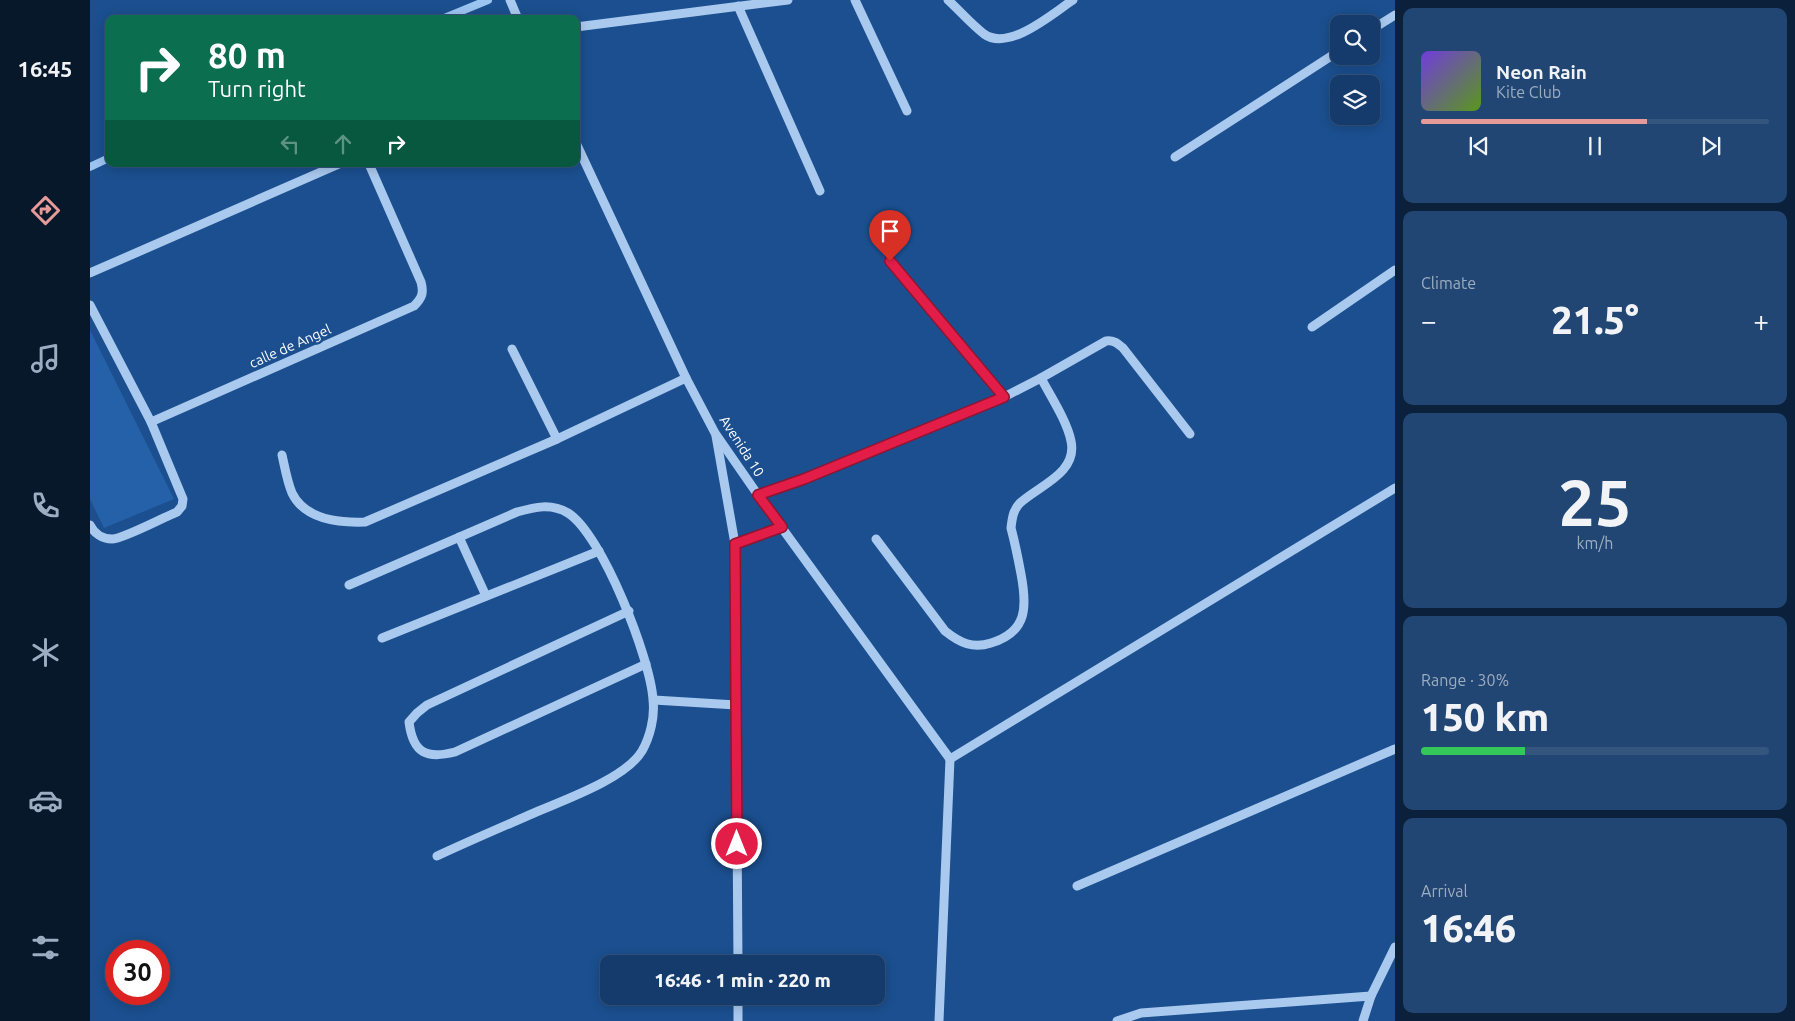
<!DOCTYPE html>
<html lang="en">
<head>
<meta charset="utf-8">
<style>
	:root { --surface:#143b6b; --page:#214673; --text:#f1f3f6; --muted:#9dadc1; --line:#33557e; --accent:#e69b98 }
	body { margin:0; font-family:Ubuntu,sans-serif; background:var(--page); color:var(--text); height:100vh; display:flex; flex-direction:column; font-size:19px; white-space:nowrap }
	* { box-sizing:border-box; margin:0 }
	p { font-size:16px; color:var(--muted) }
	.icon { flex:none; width:28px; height:28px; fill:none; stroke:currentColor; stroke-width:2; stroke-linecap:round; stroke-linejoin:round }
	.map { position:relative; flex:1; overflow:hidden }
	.panel { display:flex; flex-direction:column; gap:8px; padding:8px; background:#0b203b; width:400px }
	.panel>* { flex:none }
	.hud { position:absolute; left:15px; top:15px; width:475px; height:152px; border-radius:10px; box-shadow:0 2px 12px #0003,0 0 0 1px var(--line); background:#0b6e4f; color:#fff; overflow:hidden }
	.controls { position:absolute; left:1240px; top:15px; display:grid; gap:10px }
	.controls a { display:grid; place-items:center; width:50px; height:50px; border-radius:10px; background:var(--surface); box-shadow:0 2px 12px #0003,0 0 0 1px var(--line); font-size:25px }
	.speed { position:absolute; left:15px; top:940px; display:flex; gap:10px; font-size:25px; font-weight:700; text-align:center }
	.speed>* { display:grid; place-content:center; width:65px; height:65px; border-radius:50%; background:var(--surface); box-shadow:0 2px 12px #0003,0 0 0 1px var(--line); line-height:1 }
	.speed .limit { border:8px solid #d22; background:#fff; color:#111 }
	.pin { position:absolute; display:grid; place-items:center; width:42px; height:42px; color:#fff; margin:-51px -21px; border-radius:50% 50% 50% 0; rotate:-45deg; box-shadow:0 0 5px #0007 }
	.pin .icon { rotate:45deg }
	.me { position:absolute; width:55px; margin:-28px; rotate:0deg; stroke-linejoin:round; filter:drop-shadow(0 0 4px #0008) }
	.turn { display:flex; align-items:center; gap:18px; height:105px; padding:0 20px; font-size:22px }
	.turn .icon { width:65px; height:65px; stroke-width:2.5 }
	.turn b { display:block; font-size:35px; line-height:42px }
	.lanes { display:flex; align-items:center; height:48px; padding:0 20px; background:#0003; justify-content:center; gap:25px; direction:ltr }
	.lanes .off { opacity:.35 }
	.big { font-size:38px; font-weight:800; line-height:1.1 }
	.panel .widget { flex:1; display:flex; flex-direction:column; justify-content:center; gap:8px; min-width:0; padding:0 18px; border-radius:10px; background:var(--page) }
	.panel .dial { align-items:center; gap:0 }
	.dial b { font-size:65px; line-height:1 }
	.song { display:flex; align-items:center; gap:15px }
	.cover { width:60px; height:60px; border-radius:8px; background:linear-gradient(135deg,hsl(260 70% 55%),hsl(90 70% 35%)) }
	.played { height:5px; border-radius:2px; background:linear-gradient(90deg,var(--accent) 65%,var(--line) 65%) }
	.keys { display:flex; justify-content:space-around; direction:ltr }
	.heat { display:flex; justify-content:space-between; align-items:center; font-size:28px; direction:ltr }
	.charge { height:8px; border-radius:4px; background:linear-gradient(90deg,#34c759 30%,var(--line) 0) }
	.trip { position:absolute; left:510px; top:955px; width:285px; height:50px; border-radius:10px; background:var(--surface); box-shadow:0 2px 12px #0003,0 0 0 1px var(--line); font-weight:800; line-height:50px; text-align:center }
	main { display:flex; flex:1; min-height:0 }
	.tabs { display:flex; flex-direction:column; width:90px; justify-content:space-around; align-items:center; background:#08182b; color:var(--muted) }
	.tabs .icon { width:35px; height:35px }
	.tabs .on { color:var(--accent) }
	.tabs b { font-size:22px; color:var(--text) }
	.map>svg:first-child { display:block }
	.green { fill:#2461a8 }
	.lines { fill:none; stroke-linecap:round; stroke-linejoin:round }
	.stream { stroke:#9cc4f0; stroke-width:8 }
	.minor { stroke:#a9c9ee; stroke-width:9 }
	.route-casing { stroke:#92132f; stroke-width:12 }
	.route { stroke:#e11d48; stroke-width:9 }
	.labels { text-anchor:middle; stroke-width:5; stroke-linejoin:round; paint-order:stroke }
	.street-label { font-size:14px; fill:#fff; stroke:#1b4f8f }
</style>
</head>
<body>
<main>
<nav class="tabs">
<b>16:45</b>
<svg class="icon on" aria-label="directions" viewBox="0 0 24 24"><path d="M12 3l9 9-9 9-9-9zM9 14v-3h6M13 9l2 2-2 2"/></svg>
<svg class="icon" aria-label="music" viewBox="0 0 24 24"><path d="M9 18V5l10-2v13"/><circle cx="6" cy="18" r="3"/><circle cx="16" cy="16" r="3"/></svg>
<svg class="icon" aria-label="phone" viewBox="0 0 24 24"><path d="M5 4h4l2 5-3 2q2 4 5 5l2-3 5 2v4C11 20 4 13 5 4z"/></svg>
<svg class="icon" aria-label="climate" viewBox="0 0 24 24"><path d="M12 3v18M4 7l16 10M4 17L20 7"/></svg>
<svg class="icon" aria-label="car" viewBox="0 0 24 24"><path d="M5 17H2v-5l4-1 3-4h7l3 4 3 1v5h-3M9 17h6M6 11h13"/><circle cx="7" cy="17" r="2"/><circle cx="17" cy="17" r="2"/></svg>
<svg class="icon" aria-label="filters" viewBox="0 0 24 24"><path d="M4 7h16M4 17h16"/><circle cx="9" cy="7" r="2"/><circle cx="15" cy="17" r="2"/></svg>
</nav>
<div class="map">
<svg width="1305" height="1021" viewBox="0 0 1305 1021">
	<rect width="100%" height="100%" fill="#1b4f8f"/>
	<!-- green -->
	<path class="green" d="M0,330L84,499L14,528L0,499Z"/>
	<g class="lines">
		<!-- stream -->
		<g class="stream">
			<path d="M352,19L398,0"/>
			<path d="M0,167L19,158"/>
		</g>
		<!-- minor -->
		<g class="minor">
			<path d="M420,0L428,19"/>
			<path d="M765,0L817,111"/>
			<path d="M858,0C870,11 881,24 894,34C919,52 963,13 983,0"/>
			<path d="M648,6L730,191"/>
			<path d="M486,27L698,0"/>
			<path d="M1281,30L1305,15"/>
			<path d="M486,143L596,378L625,433L668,495L860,759"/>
			<path d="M1085,157L1249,51"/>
			<path d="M800,261L914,397"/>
			<path d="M0,273L249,164"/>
			<path d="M0,305L61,422L93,499L92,506L87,512C74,517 33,539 22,539C12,539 4,533 0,525"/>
			<path d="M1222,327L1305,270"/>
			<path d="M422,349L467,439"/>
			<path d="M61,422L324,306C332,298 334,293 331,282L279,164"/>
			<path d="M626,436L645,544L648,964"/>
			<path d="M192,455C195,468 197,481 202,493C215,520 249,523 275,522L467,439L596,378"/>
			<path d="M668,495L714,479L914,397L951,378L1016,341C1024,340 1027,343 1033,348L1100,434"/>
			<path d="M369,537L396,596"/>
			<path d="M786,539L855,631C870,643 883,649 901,643C938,632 937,606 931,574C928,558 925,543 921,528C922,519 923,510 930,503C948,486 988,473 981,441C977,421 961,397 951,378"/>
			<path d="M645,544L692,527"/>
			<path d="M259,585L427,512C445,507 461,503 478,513C512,534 561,660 563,700C565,717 560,737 552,751C535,779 474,800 444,813C412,827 379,841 347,856"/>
			<path d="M539,611L337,705L327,713L319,722C323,754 337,759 365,752L556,664"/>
			<path d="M292,638L509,551"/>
			<path d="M564,700L646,705"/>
			<path d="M860,759L1305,488"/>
			<path d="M987,886L1305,749"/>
			<path d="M648,996V1021"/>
			<path d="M849,1021L860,759"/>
			<path d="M1027,1021L1051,1013L1281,996"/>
			<path d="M1273,1021L1281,996L1305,947"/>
		</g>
	</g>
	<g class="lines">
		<!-- route casing -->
		<g class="route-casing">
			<path id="route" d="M647,844L645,544L692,527L668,495L714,479L914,397L800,261"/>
		</g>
		<!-- route -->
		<use href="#route" class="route"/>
	</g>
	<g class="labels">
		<!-- street labels -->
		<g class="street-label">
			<text transform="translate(200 346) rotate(-24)" y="5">calle de Angel</text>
			<text transform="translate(652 446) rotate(57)" y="5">Avenida 10</text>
		</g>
	</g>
</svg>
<div class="controls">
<a><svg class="icon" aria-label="search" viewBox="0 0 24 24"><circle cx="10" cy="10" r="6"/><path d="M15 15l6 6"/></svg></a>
<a><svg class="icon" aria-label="layers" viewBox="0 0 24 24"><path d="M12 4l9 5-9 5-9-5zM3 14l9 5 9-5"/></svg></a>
</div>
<div class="speed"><div class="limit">30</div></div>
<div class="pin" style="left:800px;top:261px;background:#d93025"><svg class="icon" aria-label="arrive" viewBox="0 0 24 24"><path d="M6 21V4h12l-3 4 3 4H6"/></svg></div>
<svg class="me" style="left:647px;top:844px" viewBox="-20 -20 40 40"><circle r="17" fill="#e11d48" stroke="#fff" stroke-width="3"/><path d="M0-11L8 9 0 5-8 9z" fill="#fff"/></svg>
<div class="trip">16:46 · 1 min · 220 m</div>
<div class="hud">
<div class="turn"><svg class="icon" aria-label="right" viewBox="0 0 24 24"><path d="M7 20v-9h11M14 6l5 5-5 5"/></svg><div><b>80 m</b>Turn right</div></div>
<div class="lanes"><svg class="icon off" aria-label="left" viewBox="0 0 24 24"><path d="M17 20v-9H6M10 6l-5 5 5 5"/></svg><svg class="icon off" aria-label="ahead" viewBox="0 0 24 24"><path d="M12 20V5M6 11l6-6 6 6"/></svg><svg class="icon" aria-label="right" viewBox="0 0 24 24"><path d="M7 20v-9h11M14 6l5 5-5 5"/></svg></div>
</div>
</div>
<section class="panel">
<div class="widget">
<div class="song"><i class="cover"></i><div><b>Neon Rain</b><p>Kite Club</p></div></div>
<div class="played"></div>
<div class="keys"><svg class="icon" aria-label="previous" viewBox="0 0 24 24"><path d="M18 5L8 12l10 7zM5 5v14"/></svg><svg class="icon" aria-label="pause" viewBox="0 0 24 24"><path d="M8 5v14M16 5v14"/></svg><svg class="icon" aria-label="next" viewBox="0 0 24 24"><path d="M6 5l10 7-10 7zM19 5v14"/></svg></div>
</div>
<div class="widget"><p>Climate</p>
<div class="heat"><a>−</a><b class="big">21.5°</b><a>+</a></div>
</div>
<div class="widget dial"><b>25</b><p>km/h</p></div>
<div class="widget"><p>Range · 30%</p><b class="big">150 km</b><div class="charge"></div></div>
<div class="widget"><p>Arrival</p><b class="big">16:46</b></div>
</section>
</main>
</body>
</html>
